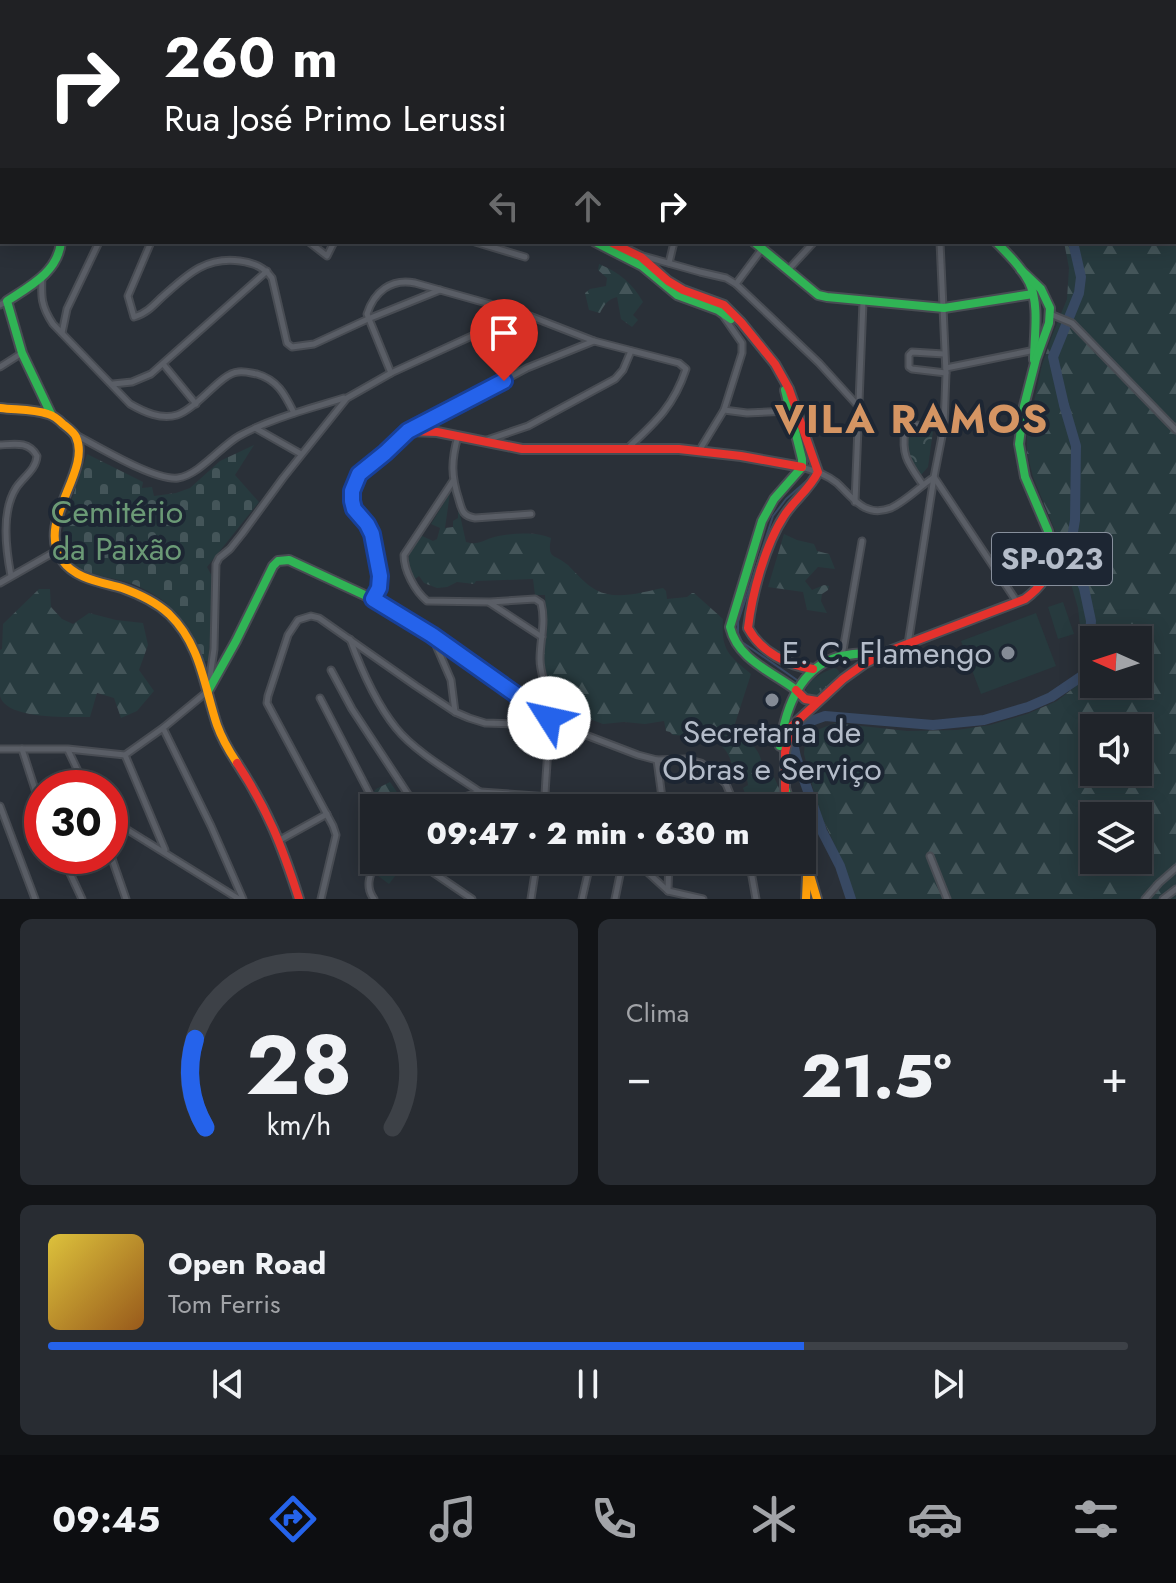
<!DOCTYPE html>
<html lang="pt">
<head>
<meta charset="utf-8">
<style>
	:root { --surface:#20242a; --page:#282c32; --text:#f1f3f6; --muted:#a2a4a8; --line:#3d4147; --accent:#2563eb }
	body { margin:0; font-family:Jost,sans-serif; background:var(--page); color:var(--text); height:100vh; display:flex; flex-direction:column; font-size:30px; white-space:nowrap }
	* { box-sizing:border-box; margin:0 }
	p { font-size:26px; color:var(--muted) }
	.icon { flex:none; width:44px; height:44px; fill:none; stroke:currentColor; stroke-width:2; stroke-linecap:round; stroke-linejoin:round }
	.map { position:relative; height:899px; overflow:hidden }
	.panel { display:flex; flex-direction:column; gap:20px; padding:20px; background:#121417; flex:1 }
	.panel>* { flex:none }
	.hud { position:absolute; left:0px; top:0px; width:1176px; height:244px; box-shadow:0 4px 20px #0003,0 0 0 2px var(--line); background:#202124; color:#fff; overflow:hidden }
	.needle { width:52px; rotate:273deg }
	.tools { position:absolute; left:1080px; top:626px; display:grid; gap:16px }
	.tools a { display:grid; place-items:center; width:72px; height:72px; border-radius:0px; background:var(--surface); box-shadow:0 4px 20px #0003,0 0 0 2px var(--line); font-size:40px }
	.speed { position:absolute; left:24px; top:770px; display:flex; gap:16px; font-size:40px; font-weight:700; text-align:center }
	.speed>* { display:grid; place-content:center; width:104px; height:104px; border-radius:50%; background:var(--surface); box-shadow:0 4px 20px #0003,0 0 0 2px var(--line); line-height:1 }
	.speed .limit { border:12px solid #d22; background:#fff; color:#111 }
	.pin { position:absolute; display:grid; place-items:center; width:68px; height:68px; color:#fff; margin:-82px -34px; border-radius:50% 50% 50% 0; rotate:-45deg; box-shadow:0 0 8px #0007 }
	.pin .icon { rotate:45deg }
	.me { position:absolute; width:88px; margin:-44px; rotate:305deg; stroke-linejoin:round; filter:drop-shadow(0 0 6px #0008) }
	.turn { display:flex; align-items:center; gap:28px; height:168px; padding:0 32px; font-size:36px }
	.turn .icon { width:104px; height:104px; stroke-width:2.5 }
	.turn b { display:block; font-size:56px; line-height:68px }
	.lanes { display:flex; align-items:center; height:76px; padding:0 32px; background:#0003; justify-content:center; gap:40px; direction:ltr }
	.lanes .off { opacity:.35 }
	.big { font-size:60px; font-weight:800; line-height:1.1 }
	.panel .card { flex:1; display:flex; flex-direction:column; justify-content:center; gap:12px; min-width:0; padding:0 28px; border-radius:12px; background:var(--page) }
	.panel .dial { align-items:center; gap:0 }
	.dial svg { height:208px; overflow:visible; fill:none; stroke:var(--line); stroke-width:7; stroke-linecap:round; text-anchor:middle }
	.dial text { fill:var(--text); stroke:none }
	.song { display:flex; align-items:center; gap:24px }
	.cover { width:96px; height:96px; border-radius:12px; background:linear-gradient(135deg,hsl(50 70% 55%),hsl(30 70% 35%)) }
	.played { height:8px; border-radius:4px; background:linear-gradient(90deg,var(--accent) 70%,var(--line) 70%) }
	.keys { display:flex; justify-content:space-around; direction:ltr }
	.heat { display:flex; justify-content:space-between; align-items:center; font-size:44px; direction:ltr }
	.panel .tiles { flex:1; display:grid; gap:20px; grid-template-columns:1fr 1fr }
	.card:last-child { grid-column:span 2 }
	.trip { position:absolute; left:360px; top:794px; width:456px; height:80px; border-radius:0px; background:var(--surface); box-shadow:0 4px 20px #0003,0 0 0 2px var(--line); font-weight:800; line-height:80px; text-align:center }
	.tab-bar { display:flex; height:128px; justify-content:space-around; align-items:center; background:#0d0e11; color:var(--muted) }
	.tab-bar .icon { width:56px; height:56px }
	.tab-bar .active { color:var(--accent) }
	.tab-bar b { font-size:36px; color:var(--text) }
	.map>svg:first-child { display:block }
	.grass { fill:url(#grass-tufts) }
	.forest { fill:url(#forest-firs); fill-rule:evenodd }
	.cemetery { fill:url(#cemetery-stones) }
	.park { fill:url(#park-crowns) }
	.garden { fill:#273a3e }
	.lines { fill:none; stroke-linecap:round; stroke-linejoin:round }
	.stream { stroke:#384963; stroke-width:2 }
	.river { stroke:#384963; stroke-width:10 }
	.street-casing { stroke:#484c53; stroke-width:9 }
	.fast-casing { stroke:#484c53; stroke-width:12 }
	.slow-casing { stroke:#484c53; stroke-width:12 }
	.jam-casing { stroke:#484c53; stroke-width:12 }
	.street { stroke:#5a5e66; stroke-width:5 }
	.fast { stroke:#30b455; stroke-width:8 }
	.slow { stroke:#ff9f0a; stroke-width:8 }
	.jam { stroke:#e5322d; stroke-width:8 }
	.route-casing { stroke:#184099; stroke-width:20 }
	.route { stroke:#2563eb; stroke-width:14 }
	.poi-dot { fill:#848b96; stroke:#1d2633; stroke-width:3 }
	.labels { text-anchor:middle; stroke-width:8; stroke-linejoin:round; paint-order:stroke }
	.shield { fill:#1d2633; stroke:#878f9c; stroke-width:2 }
	.shield-label { font-size:30px; font-weight:bold; fill:#b4bcc9 }
	.park-label { font-size:32px; fill:#6b9a76; stroke:#1d2633 }
	.poi-label { font-size:32px; fill:#b4bcc9; stroke:#1d2633; text-anchor:end }
	.district-label { font-size:40px; font-weight:bold; letter-spacing:2px; fill:#d59563; stroke:#1d2633 }
</style>
</head>
<body>
<div class="map">
<svg width="1176" height="899" viewBox="0 0 1176 899">
	<defs>
		<pattern id="grass-tufts" width="24" height="20" patternUnits="userSpaceOnUse" patternTransform="scale(2)"><rect width="24" height="20" fill="#273a3e"/><path d="M3 7l-1-3M5 7V3M7 7l1-3M15 17l-1-3M17 17v-4M19 17l1-3" fill="none" stroke="#445559"/></pattern>
		<pattern id="forest-firs" width="22" height="20" patternUnits="userSpaceOnUse" patternTransform="scale(2)"><rect width="22" height="20" fill="#273a3e"/><path d="M5 1l3.5 6h-7zM16 11l3.5 6h-7z" fill="#445559"/></pattern>
		<pattern id="cemetery-stones" width="16" height="16" patternUnits="userSpaceOnUse" patternTransform="scale(2)"><rect width="16" height="16" fill="#273a3e"/><path d="M2 7V4a2 2 0 0 1 4 0v3zM10 15v-3a2 2 0 0 1 4 0v3z" fill="#445559"/></pattern>
		<pattern id="park-crowns" width="20" height="18" patternUnits="userSpaceOnUse" patternTransform="scale(2)"><rect width="20" height="18" fill="#273a3e"/><path d="M2 6a3 3 0 1 1 6 0M12 15a3 3 0 1 1 6 0" fill="none" stroke="#445559"/></pattern>
	</defs>
	<rect width="100%" height="100%" fill="#2a3038"/>
	<!-- grass -->
	<path class="grass" d="M834,668L837,669L840,673L813,699L805,694C807,679 822,673 834,668Z"/>
	<!-- forest -->
	<g class="forest">
		<path d="M682,0H1176V899H856L844,865L819,811L804,754L805,743L812,732L835,723L907,731L957,730L990,725L1027,714L1057,701L1080,683L1084,661L1078,608L1057,535L1033,477L1027,453V434L1042,365L1052,336L1067,299L1069,268L1064,242H1174V2H682ZM1094,640H1138V684H1094ZM1094,728H1138V772H1094ZM1094,816H1138V860H1094Z"/>
		<path d="M599,264C619,272 633,284 643,302L633,315L638,320L632,327L621,319L617,297C608,299 604,305 600,313L589,310L585,293L590,289L606,286L607,278L598,270Z"/>
		<path d="M450,493L445,528L453,527V521L458,518V506L466,542C477,545 480,542 491,538C507,533 536,531 551,538C547,560 554,553 568,565C576,573 585,584 596,590C616,601 642,592 663,588L666,591L667,599L687,597L692,593H694L723,619C721,650 728,655 751,674L733,730L737,737C761,745 759,756 767,777H774L783,797L767,803V808H762L760,801L758,802L756,796H746L743,788L748,785L747,779L733,770C728,744 718,741 694,740L691,736L673,735L670,732L666,731L664,721L645,724L624,722L603,724L571,712L558,714L553,713L550,693L544,677L543,655L547,632L545,595H535L533,579L476,581L474,584L457,582L447,587L437,588L424,583L419,576L415,579C405,559 407,554 420,535L433,541L437,539L440,528L431,524Z"/>
		<path d="M784,534L797,540L814,544L817,551L829,554L835,569L818,567L805,581L812,590L824,585L829,586L828,590L822,594L821,601L827,613L807,610L803,592L768,587Z"/>
		<path d="M39,589H50L51,607L62,619L73,624L89,613L116,620L143,623L148,645L139,670L154,691L137,711L121,718L114,698L97,693L90,717C70,717 6,720 0,696C0,684 0,663 0,650L2,649L3,624Z"/>
		<path d="M390,782L403,801L404,808H381L372,794L376,789Z"/>
		<path d="M384,860H407L389,884L377,875Z"/>
	</g>
	<!-- cemetery -->
	<path class="cemetery" d="M254,445L235,475L259,502L207,567L213,578L209,661H202C193,641 183,618 166,603C158,596 143,588 133,584C110,575 66,577 62,544C60,526 81,475 87,454L143,482L142,488L152,487L154,496L176,493L190,488L220,461Z"/>
	<!-- park -->
	<path class="park" d="M910,429L933,431L928,467L921,475L904,449Z"/>
	<!-- garden -->
	<g class="garden">
		<path d="M1063,602L1074,634L1058,639L1048,607Z"/>
		<path d="M1036,613L1056,666L981,694L961,641Z"/>
	</g>
	<g class="lines">
		<!-- stream -->
		<path class="stream" d="M797,680L742,642L738,633V622L773,516L786,499L812,476"/>
		<!-- river -->
		<g class="river">
			<path d="M704,2L705,0"/>
			<path d="M851,899L840,866L822,831L796,757L793,743L799,732L811,721L825,716L933,725L984,720L1028,707L1051,697L1082,676L1088,663L1091,621L1084,588L1075,567L1071,544L1075,520L1076,446L1064,405L1053,357L1079,293L1081,277L1073,242"/>
		</g>
		<!-- street casing -->
		<g class="street-casing">
			<g id="street">
				<path d="M21,0V2"/>
				<path d="M74,0V2"/>
				<path d="M98,0L99,2"/>
				<path d="M153,0L154,2"/>
				<path d="M533,0L534,2"/>
				<path d="M582,0L583,2"/>
				<path d="M323,2L326,0"/>
				<path d="M416,2L418,0"/>
				<path d="M599,2V0"/>
				<path d="M0,180H2"/>
				<path d="M151,242L128,296L134,317C145,314 152,307 160,299C185,277 204,256 240,261C254,263 264,267 272,278L287,343L292,347L314,344L368,319L440,290"/>
				<path d="M309,242L327,256L334,242"/>
				<path d="M475,242L525,257"/>
				<path d="M643,256L700,272L726,278L736,284L819,363L859,407"/>
				<path d="M669,263L674,242"/>
				<path d="M788,270L814,242"/>
				<path d="M42,276C41,297 41,306 53,324L130,404C144,412 161,420 177,415C198,408 221,373 238,372C244,371 251,373 257,374C278,380 285,395 294,413"/>
				<path d="M736,284L762,249"/>
				<path d="M0,305L7,301"/>
				<path d="M1050,314L1072,323L1176,430"/>
				<path d="M62,333L67,309L99,242"/>
				<path d="M944,354L912,352L909,355V367L912,369L946,373"/>
				<path d="M164,365L196,404"/>
				<path d="M0,367L22,353"/>
				<path d="M946,368L1035,350"/>
				<path d="M391,373L367,314C374,292 391,278 415,283L522,313L594,341L679,363L686,369C674,405 657,421 630,446"/>
				<path d="M113,384L132,382L151,374L267,271"/>
				<path d="M724,410L747,413L790,411"/>
				<path d="M255,428L301,454"/>
				<path d="M412,429L527,368L594,341"/>
				<path d="M76,435C99,447 155,481 178,478C199,475 221,446 239,436C272,418 309,409 344,398"/>
				<path d="M458,436C451,461 451,476 459,500C462,511 463,516 475,518L531,514"/>
				<path d="M487,440L528,426L615,379L623,370L631,351"/>
				<path d="M0,445C15,444 29,441 37,456C36,470 23,477 16,488C1,512 6,549 11,576"/>
				<path d="M699,451L724,410L742,353V343L724,317"/>
				<path d="M802,467C814,471 826,474 837,483C853,498 865,518 891,508C906,501 919,487 933,478"/>
				<path d="M934,477L1017,602"/>
				<path d="M453,481L404,555C404,571 415,591 427,601L490,602L535,599L541,603C546,622 540,640 540,659C540,674 547,687 548,702C551,730 546,767 545,796"/>
				<path d="M923,485C909,464 901,456 905,431L911,425L944,426"/>
				<path d="M855,502L863,302"/>
				<path d="M0,583L56,551"/>
				<path d="M373,599L432,635L549,718L583,734L638,755L657,760L686,759L701,763L716,774L726,784L736,808"/>
				<path d="M490,603L542,637"/>
				<path d="M432,636L451,680L455,712"/>
				<path d="M350,639C361,669 375,702 396,728C415,752 454,774 480,792"/>
				<path d="M908,644L934,477L944,426L946,373L940,242"/>
				<path d="M842,656L862,541"/>
				<path d="M331,670L352,709L417,808"/>
				<path d="M320,698L377,808"/>
				<path d="M163,728L211,826L243,899"/>
				<path d="M0,749H68L125,755L163,728L208,691L214,649L216,564L219,558L230,549L242,534L283,478L347,398L391,373L522,313"/>
				<path d="M22,749L42,811"/>
				<path d="M68,750L86,788"/>
				<path d="M125,755L165,850"/>
				<path d="M657,760L663,805"/>
				<path d="M0,806L35,899"/>
				<path d="M435,808L447,802L481,792L663,805L681,808"/>
				<path d="M110,819L239,899"/>
				<path d="M280,840L327,814"/>
				<path d="M110,853L126,899"/>
				<path d="M62,856L82,899"/>
				<path d="M930,856L947,899"/>
				<path d="M419,860L425,867L472,899"/>
				<path d="M587,860L633,866L645,870L668,891"/>
				<path d="M749,860L756,899"/>
				<path d="M668,890L669,860"/>
				<path d="M668,891L703,899"/>
				<path d="M321,899L336,835L333,826L267,703L268,696L288,635L298,620L311,616L319,618L416,686L455,712L469,718L485,723L548,725"/>
				<path d="M374,899C364,886 371,873 376,860"/>
				<path d="M531,899L537,860"/>
				<path d="M582,899L591,860"/>
				<path d="M615,899L622,865"/>
				<path d="M1145,899L1159,883L1176,868"/>
				<path d="M1163,899L1176,889"/>
			</g>
		</g>
		<!-- fast casing -->
		<g class="fast-casing">
			<g id="fast">
				<path d="M0,127H2"/>
				<path d="M0,140H2"/>
				<path d="M595,242L642,266L677,295L718,310L731,319"/>
				<path d="M754,242L818,295L827,297L944,308L1033,294"/>
				<path d="M996,242C1008,254 1021,267 1029,282C1040,305 1034,336 1034,360"/>
				<path d="M1021,270L1041,289L1050,308L1049,323L1036,359L1024,406L1019,444L1025,477L1048,531L1052,553"/>
				<path d="M785,390L802,459V467"/>
				<path d="M51,414L22,353L7,301C30,286 58,272 61,242"/>
				<path d="M796,690C771,671 738,660 730,627L762,521L774,499L802,467"/>
				<path d="M208,691L236,641L273,566L278,561L289,560L373,599C385,579 378,554 371,532"/>
				<path d="M780,746C785,711 797,673 832,659C848,653 866,653 882,652"/>
				<path d="M785,788L791,808"/>
			</g>
		</g>
		<!-- slow casing -->
		<g class="slow-casing">
			<g id="slow">
				<path d="M677,0V2"/>
				<path d="M0,74H2"/>
				<path d="M0,237L2,235"/>
				<path d="M0,408C16,410 33,409 48,414C55,416 59,420 63,424C68,428 74,432 76,437C92,471 35,522 62,560C75,579 101,582 122,588C139,594 156,602 169,614C201,645 204,686 217,725C222,739 229,751 237,763"/>
				<path d="M802,848L817,899"/>
				<path d="M806,899L807,876"/>
			</g>
		</g>
		<!-- jam casing -->
		<g class="jam-casing">
			<g id="jam">
				<path d="M574,2L577,0"/>
				<path d="M0,116L2,114"/>
				<path d="M610,242L641,257L668,281L683,290L724,305L741,322L775,364L789,389L818,472C810,489 794,500 784,516C765,545 752,594 748,628C761,652 787,665 813,669"/>
				<path d="M371,532C365,521 353,511 351,499C347,477 371,465 384,454C393,447 400,438 408,431L437,432L522,449H679L741,456L802,467"/>
				<path d="M796,690L805,699L817,701"/>
				<path d="M237,763C268,810 282,846 299,899"/>
				<path d="M785,790V752L791,727L843,679L864,664L889,651L1025,599C1041,587 1051,574 1052,553"/>
			</g>
		</g>
		<!-- street -->
		<use href="#street" class="street"/>
		<!-- fast -->
		<use href="#fast" class="fast"/>
		<!-- slow -->
		<use href="#slow" class="slow"/>
		<!-- jam -->
		<use href="#jam" class="jam"/>
	</g>
	<g class="lines">
		<!-- route casing -->
		<g class="route-casing">
			<path id="route" d="M504,381L408,431L385,453L359,474L352,491V501L354,509L367,524L372,534L380,576L379,588L373,599L432,635L549,718"/>
		</g>
		<!-- route -->
		<use href="#route" class="route"/>
	</g>
	<!-- markers -->
	<g class="poi-dot">
		<circle cx="1008" cy="653" r="8"/>
		<circle cx="772" cy="700" r="8"/>
	</g>
	<g class="labels">
		<!-- shield labels -->
		<rect class="shield" x="992" y="533" width="120" height="52" rx="6"/>
		<g class="shield-label">
			<text x="1052" y="569">SP-023</text>
		</g>
		<!-- park labels -->
		<g class="park-label">
			<text x="117" y="523">Cemitério<tspan x="117" dy="37">da Paixão</tspan></text>
		</g>
		<!-- poi labels -->
		<g class="poi-label">
			<text x="992" y="664">E. C. Flamengo</text>
			<text x="772" y="743" text-anchor="middle">Secretaria de<tspan x="772" dy="37">Obras e Serviço</tspan></text>
		</g>
		<!-- district labels -->
		<g class="district-label">
			<text x="912" y="433">VILA RAMOS</text>
		</g>
	</g>
</svg>
<div class="tools">
<a><svg class="needle" viewBox="-14 -14 28 28"><path d="M0-13l5 13h-10z" fill="#e53935"/><path d="M0 13l5-13h-10z" fill="#a2a4a8"/></svg></a>
<a><svg class="icon" aria-label="sound" viewBox="0 0 24 24"><path d="M4 9h4l5-4v14l-5-4H4zM17 9q2 3 0 6"/></svg></a>
<a><svg class="icon" aria-label="layers" viewBox="0 0 24 24"><path d="M12 4l9 5-9 5-9-5zM3 14l9 5 9-5"/></svg></a>
</div>
<div class="speed"><div class="limit">30</div></div>
<div class="pin" style="left:504px;top:381px;background:#d93025"><svg class="icon" aria-label="arrive" viewBox="0 0 24 24"><path d="M6 21V4h12l-3 4 3 4H6"/></svg></div>
<svg class="me" style="left:549px;top:718px" viewBox="-20 -20 40 40"><circle r="19" fill="#fff"/><path d="M0-13L10 11 0 6-10 11z" fill="#2563eb"/></svg>
<div class="trip">09:47 · 2 min · 630 m</div>
<div class="hud">
<div class="turn"><svg class="icon" aria-label="right" viewBox="0 0 24 24"><path d="M7 20v-9h11M14 6l5 5-5 5"/></svg><div><b>260 m</b>Rua José Primo Lerussi</div></div>
<div class="lanes"><svg class="icon off" aria-label="left" viewBox="0 0 24 24"><path d="M17 20v-9H6M10 6l-5 5 5 5"/></svg><svg class="icon off" aria-label="ahead" viewBox="0 0 24 24"><path d="M12 20V5M6 11l6-6 6 6"/></svg><svg class="icon" aria-label="right" viewBox="0 0 24 24"><path d="M7 20v-9h11M14 6l5 5-5 5"/></svg></div>
</div>
</div>
<section class="panel">
<div class="tiles">
<div class="card dial"><svg viewBox="0 0 100 80">
<path d="M14 69A42 42 0 1 1 86 69"/>
<path d="M14 69A42 42 0 0 1 10 35" stroke="#2563eb"/>
<text x="50" y="56" font-size="32" font-weight="700">28</text>
<text x="50" y="72" font-size="11">km/h</text>
</svg></div>
<div class="card"><p>Clima</p>
<div class="heat"><a>−</a><b class="big">21.5°</b><a>+</a></div>
</div>
<div class="card">
<div class="song"><i class="cover"></i><div><b>Open Road</b><p>Tom Ferris</p></div></div>
<div class="played"></div>
<div class="keys"><svg class="icon" aria-label="previous" viewBox="0 0 24 24"><path d="M18 5L8 12l10 7zM5 5v14"/></svg><svg class="icon" aria-label="pause" viewBox="0 0 24 24"><path d="M8 5v14M16 5v14"/></svg><svg class="icon" aria-label="next" viewBox="0 0 24 24"><path d="M6 5l10 7-10 7zM19 5v14"/></svg></div>
</div>
</div>
</section>
<nav class="tab-bar">
<b>09:45</b>
<svg class="icon active" aria-label="directions" viewBox="0 0 24 24"><path d="M12 3l9 9-9 9-9-9zM9 14v-3h6M13 9l2 2-2 2"/></svg>
<svg class="icon" aria-label="music" viewBox="0 0 24 24"><path d="M9 18V5l10-2v13"/><circle cx="6" cy="18" r="3"/><circle cx="16" cy="16" r="3"/></svg>
<svg class="icon" aria-label="phone" viewBox="0 0 24 24"><path d="M5 4h4l2 5-3 2q2 4 5 5l2-3 5 2v4C11 20 4 13 5 4z"/></svg>
<svg class="icon" aria-label="climate" viewBox="0 0 24 24"><path d="M12 3v18M4 7l16 10M4 17L20 7"/></svg>
<svg class="icon" aria-label="car" viewBox="0 0 24 24"><path d="M5 17H2v-5l4-1 3-4h7l3 4 3 1v5h-3M9 17h6M6 11h13"/><circle cx="7" cy="17" r="2"/><circle cx="17" cy="17" r="2"/></svg>
<svg class="icon" aria-label="filters" viewBox="0 0 24 24"><path d="M4 7h16M4 17h16"/><circle cx="9" cy="7" r="2"/><circle cx="15" cy="17" r="2"/></svg>
</nav>
</body>
</html>
